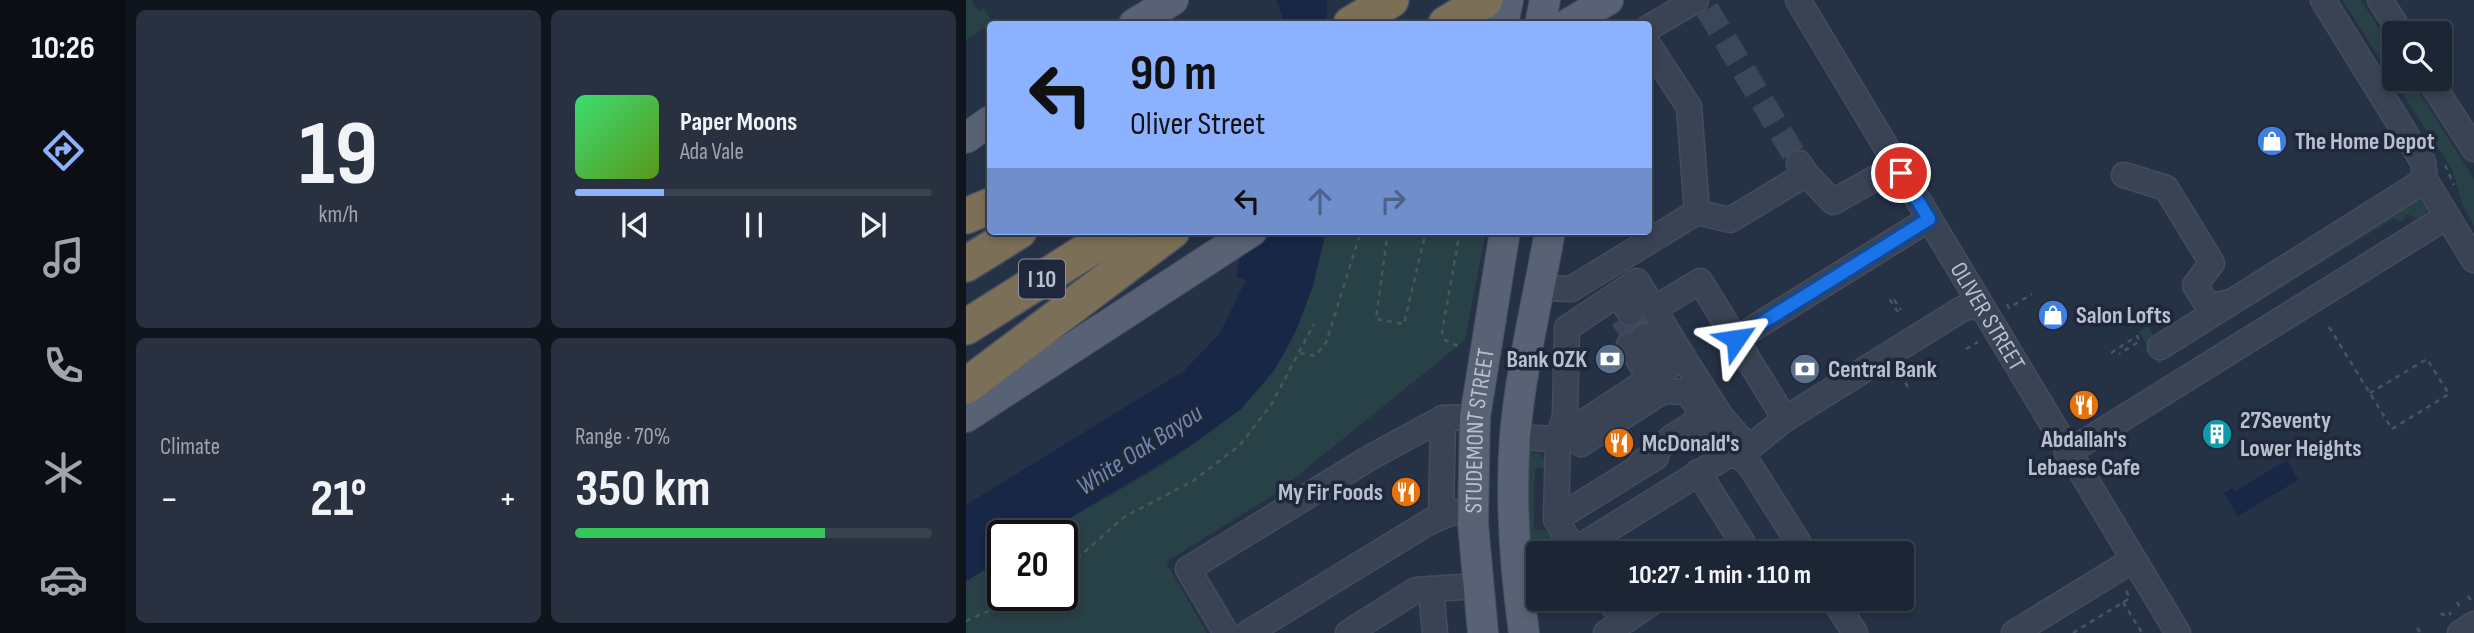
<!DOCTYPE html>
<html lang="en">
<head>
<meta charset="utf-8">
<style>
	:root { --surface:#1c2534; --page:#293140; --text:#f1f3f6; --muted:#a0a5ac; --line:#3a424f; --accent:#8cb1ff }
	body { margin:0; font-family:"Sofia Sans Condensed",sans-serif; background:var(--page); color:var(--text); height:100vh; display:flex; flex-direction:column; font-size:26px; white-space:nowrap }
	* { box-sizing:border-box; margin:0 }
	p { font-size:23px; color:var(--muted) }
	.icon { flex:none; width:38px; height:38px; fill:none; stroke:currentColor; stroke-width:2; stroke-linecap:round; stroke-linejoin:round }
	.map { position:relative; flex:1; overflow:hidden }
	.panel { display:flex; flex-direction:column; gap:10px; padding:10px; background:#0f141d; width:840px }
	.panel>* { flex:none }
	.guide { position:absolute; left:21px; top:21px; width:665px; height:214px; border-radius:7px; box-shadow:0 4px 10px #0003,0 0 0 2px var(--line); background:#8cb1ff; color:#111; overflow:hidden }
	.buttons { position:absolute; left:1416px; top:21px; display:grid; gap:14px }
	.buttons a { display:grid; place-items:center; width:70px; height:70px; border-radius:7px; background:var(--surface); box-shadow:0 4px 10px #0003,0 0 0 2px var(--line); font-size:35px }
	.speed { position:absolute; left:21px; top:520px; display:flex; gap:14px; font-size:35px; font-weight:700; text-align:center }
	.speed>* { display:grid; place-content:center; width:91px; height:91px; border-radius:50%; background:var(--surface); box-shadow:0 4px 10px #0003,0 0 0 2px var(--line); line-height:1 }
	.speed .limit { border:4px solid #111; border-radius:10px; background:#fff; color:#111 }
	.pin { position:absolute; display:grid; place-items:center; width:60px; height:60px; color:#fff; margin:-30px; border:4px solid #fff; border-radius:50%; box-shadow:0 2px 7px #0007 }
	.me { position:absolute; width:77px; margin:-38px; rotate:58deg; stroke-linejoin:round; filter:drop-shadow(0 0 5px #0008) }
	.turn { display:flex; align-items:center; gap:24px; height:147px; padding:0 28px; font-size:32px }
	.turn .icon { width:91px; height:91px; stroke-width:2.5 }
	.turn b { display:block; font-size:49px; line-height:60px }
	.lanes { display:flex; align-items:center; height:66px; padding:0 28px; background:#0003; justify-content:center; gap:35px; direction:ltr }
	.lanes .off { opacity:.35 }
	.big { font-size:52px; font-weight:700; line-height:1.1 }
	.panel .tile { flex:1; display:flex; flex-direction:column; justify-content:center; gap:10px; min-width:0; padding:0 24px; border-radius:10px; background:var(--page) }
	.panel .dial { align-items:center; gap:0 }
	.dial b { font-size:91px; line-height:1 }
	.song { display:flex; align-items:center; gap:21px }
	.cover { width:84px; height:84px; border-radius:10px; background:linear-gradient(135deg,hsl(140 70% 55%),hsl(90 70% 35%)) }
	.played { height:7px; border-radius:4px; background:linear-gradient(90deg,var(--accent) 25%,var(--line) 25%) }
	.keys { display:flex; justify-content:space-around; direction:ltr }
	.heat { display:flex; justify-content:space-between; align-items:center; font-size:38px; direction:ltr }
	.charge { height:10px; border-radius:5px; background:linear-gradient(90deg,#34c759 70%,var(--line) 0) }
	.panel .tiles { flex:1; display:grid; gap:10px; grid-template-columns:repeat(2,1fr) }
	.trip { position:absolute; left:560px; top:541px; width:388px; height:70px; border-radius:7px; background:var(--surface); box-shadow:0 4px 10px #0003,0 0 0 2px var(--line); font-weight:700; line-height:70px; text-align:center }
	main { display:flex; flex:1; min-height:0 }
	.tabs { display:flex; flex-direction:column; width:126px; justify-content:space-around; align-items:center; background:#0b0f15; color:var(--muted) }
	.tabs .icon { width:49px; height:49px }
	.tabs .current { color:var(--accent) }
	.tabs b { font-size:32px; color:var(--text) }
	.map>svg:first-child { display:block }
	.green { fill:#284146 }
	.water { fill:#172745 }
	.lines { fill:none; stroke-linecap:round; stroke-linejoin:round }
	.minor-tunnel { stroke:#3b465a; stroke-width:24; stroke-dasharray:24 12; stroke-linecap:butt }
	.minor-casing { stroke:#444c5e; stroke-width:27 }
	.major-casing { stroke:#444c5e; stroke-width:32 }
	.highway-casing { stroke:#454e5f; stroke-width:38 }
	.path { stroke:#41595e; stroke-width:2.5; stroke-dasharray:5 5; stroke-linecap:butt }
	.minor { stroke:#3a4354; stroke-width:24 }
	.major { stroke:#586274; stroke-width:30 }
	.highway { stroke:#7b6f57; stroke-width:35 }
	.route-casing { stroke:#114b97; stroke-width:18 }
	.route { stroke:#1a73e8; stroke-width:12 }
	.labels { text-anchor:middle; stroke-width:7; stroke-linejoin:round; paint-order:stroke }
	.shield { fill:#1f283a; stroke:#8a92a2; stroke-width:2 }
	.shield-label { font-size:23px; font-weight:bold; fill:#b8bfce }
	.poi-label { font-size:24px; font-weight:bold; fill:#b8bfce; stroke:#1f283a; text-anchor:start }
	.street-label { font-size:24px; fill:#b8bfce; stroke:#1f283a }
	.water-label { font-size:26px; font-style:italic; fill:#6f86af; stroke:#1f283a }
</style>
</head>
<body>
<main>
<nav class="tabs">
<b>10:26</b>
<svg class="icon current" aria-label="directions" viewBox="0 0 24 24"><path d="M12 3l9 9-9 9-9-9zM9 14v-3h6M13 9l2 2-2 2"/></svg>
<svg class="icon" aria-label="music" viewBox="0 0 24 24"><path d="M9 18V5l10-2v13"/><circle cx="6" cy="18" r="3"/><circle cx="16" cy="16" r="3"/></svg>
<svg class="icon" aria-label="phone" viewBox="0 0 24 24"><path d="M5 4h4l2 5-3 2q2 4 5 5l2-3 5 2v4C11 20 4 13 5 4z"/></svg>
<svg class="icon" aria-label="climate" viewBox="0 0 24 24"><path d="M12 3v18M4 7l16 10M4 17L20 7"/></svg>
<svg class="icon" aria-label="car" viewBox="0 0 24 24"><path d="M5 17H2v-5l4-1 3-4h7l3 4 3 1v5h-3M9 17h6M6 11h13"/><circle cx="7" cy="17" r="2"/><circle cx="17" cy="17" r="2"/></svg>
</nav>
<section class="panel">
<div class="tiles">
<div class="tile dial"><b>19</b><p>km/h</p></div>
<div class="tile">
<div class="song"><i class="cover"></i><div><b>Paper Moons</b><p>Ada Vale</p></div></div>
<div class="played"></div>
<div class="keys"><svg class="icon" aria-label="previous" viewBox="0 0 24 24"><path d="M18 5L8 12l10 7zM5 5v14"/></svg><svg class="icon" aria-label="pause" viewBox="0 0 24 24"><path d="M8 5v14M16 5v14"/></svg><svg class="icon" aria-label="next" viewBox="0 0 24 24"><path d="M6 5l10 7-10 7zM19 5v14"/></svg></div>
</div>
<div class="tile"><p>Climate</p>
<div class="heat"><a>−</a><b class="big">21°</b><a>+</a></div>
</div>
<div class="tile"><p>Range · 70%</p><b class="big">350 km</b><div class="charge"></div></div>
</div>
</section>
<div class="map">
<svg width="1508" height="633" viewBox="0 0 1508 633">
	<rect width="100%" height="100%" fill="#253145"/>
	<!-- green -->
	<g class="green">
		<path d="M0,0H5L12,11L18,8L27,23L0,40Z"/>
		<path d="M1376,0H1395L1428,52V79H1445L1508,179V226L1497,206L1487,171Z"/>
		<path d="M1452,196L1462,210L1454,220L1441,214L1436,222L1428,218L1192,364L1173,332L1182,326L1192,342Z"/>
		<path d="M360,231H520L499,340L309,494L200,562L241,633H0V581L37,559V595H96V536L75,535C147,492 261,438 308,370C337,329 349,278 360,231Z"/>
		<path d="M559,452L572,453L581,461L582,467L569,468L568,529L583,531L592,545C582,551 572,556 562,548Z"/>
	</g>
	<!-- water -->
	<g class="water">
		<path d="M310,0H361V24H319Z"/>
		<path d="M279,231H360L347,286L330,330L309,369L275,409L222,447L75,535L37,536V559L0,581V505L218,371L254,333L280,280L270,277Z"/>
		<path d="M1321,460L1332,480L1272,516L1258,493L1266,488L1269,491Z"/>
	</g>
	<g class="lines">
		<!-- minor-tunnel -->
		<g class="minor-tunnel">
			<path d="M741,9L833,163"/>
			<path d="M671,309L685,331"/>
			<path d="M656,318L670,340"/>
		</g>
		<!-- minor casing -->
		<g class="minor-casing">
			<g id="minor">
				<path id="s1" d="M832,0L1212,633"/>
				<path d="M1357,0L1457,162L1459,180L1508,260"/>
				<path d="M1414,0L1435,33"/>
				<path d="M682,28L730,0"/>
				<path d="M682,44L723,107L731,212"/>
				<path d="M1463,79L1508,149"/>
				<path d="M840,174L867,202L931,166"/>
				<path d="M1158,175L1200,188L1246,263L1229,285L1240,303L1253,305L1267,301"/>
				<path d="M574,288L605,289L731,212L764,220L840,174L833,163"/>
				<path d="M652,294L664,313"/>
				<path d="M688,309L734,281L819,419"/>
				<path d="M678,336L699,369"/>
				<path d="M770,339L963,219"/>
				<path d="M663,345L684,378"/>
				<path d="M1194,347L1459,180"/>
				<path d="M717,357L756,418L782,447"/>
				<path d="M549,437L592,439L717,357L671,281L601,328L599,416L592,439L590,519L604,543L615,546L617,553"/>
				<path d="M722,439L756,418"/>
				<path d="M615,444L697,391L721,392L732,407V421L706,437L675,463"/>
				<path d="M1101,453L1480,217"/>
				<path d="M773,456L819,419L996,309L1014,304"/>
				<path d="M732,472L778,545L765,553"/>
				<path d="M475,517L477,418"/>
				<path d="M590,519L690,457"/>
				<path d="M604,553L762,455L773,456L783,464L839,553"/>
				<path d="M465,589L469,633"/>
				<path d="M638,598L662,619"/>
				<path d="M867,598L889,633"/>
				<path d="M260,633L222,569L405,457L477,418L509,417"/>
				<path d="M282,633L463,522L484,513L507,510"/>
				<path d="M382,633L450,590L511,586"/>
				<path d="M640,633L693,598"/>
				<path d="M1048,633L1167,560"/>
				<path d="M1494,633L1508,624"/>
			</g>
		</g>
		<!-- major casing -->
		<g class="major-casing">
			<g id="major">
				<path d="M168,24L207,0"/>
				<path d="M537,24L542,0"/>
				<path d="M574,24L579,0"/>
				<path d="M602,24L642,0"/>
				<path d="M0,138L24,121"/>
				<path d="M0,417L286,231"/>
				<path id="s2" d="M517,633L507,524L509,417L539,231"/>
				<path d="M558,633C549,568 544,502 549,436C555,367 572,299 584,231"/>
			</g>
		</g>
		<!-- highway casing -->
		<g class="highway-casing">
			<g id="highway">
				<path d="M385,24L425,0"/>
				<path d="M480,24L519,0"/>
				<path d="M0,216L24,206"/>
				<path d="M0,264L53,231"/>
				<path d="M0,327L152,231"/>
				<path d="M0,386L206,231"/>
			</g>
		</g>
		<!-- path -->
		<g class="path">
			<path d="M1479,165L1488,185"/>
			<path d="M422,231L410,319L438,324L460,231"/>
			<path d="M494,231L476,332L479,340L496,348"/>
			<path d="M1041,304L1043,308L1066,294"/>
			<path d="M932,312L924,300L927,298L935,310"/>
			<path d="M1363,327L1426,429L1483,394L1461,359L1404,393"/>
			<path d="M1000,349L1012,342"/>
			<path d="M334,353L349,356L360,343L395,231"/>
			<path d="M1145,353L1171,336L1174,341L1153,354"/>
			<path d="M934,374L942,387"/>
			<path d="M96,572L158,517L227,481L274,445L305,405L348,324"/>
			<path d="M1502,596L1506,602"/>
			<path d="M1157,602L1176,633"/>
			<path d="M1491,602L1495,609"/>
			<path d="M1475,613L1477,615L1483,612L1485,615"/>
			<path d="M0,621L59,595"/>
			<path d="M1451,628L1455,633"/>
			<path d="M1107,633L1164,598L1159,589"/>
		</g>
		<!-- minor -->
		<use href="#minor" class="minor"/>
		<!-- major -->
		<use href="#major" class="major"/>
		<!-- highway -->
		<use href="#highway" class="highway"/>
	</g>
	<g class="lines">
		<!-- route casing -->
		<g class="route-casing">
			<path id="route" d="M770,339L963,219L935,173"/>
		</g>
		<!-- route -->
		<use href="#route" class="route"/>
	</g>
	<!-- icons -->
	<defs>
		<g id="shop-disc" transform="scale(1.575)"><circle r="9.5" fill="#3f7fe0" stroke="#1f283a"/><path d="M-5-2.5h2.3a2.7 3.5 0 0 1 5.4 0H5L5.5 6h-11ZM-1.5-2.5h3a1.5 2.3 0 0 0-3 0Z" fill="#fff"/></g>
		<g id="bank-disc" transform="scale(1.575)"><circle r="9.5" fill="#5c6f8a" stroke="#1f283a"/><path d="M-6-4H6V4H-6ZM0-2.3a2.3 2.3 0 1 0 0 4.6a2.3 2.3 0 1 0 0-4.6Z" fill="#fff"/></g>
		<g id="restaurant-disc" transform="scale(1.575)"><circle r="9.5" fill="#e8710a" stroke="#1f283a"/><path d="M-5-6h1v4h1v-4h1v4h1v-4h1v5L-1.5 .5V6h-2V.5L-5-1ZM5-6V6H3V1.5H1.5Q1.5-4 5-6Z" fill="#fff"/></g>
		<g id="building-disc" transform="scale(1.575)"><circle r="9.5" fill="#0f9aa8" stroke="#1f283a"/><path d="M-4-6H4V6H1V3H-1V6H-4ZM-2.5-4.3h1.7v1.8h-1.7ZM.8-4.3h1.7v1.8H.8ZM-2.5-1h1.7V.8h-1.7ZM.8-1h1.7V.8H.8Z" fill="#fff"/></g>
	</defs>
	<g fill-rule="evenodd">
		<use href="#shop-disc" x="1306" y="141"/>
		<use href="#shop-disc" x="1087" y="315"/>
		<use href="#bank-disc" x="644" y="359"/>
		<use href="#bank-disc" x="839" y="369"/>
		<use href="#restaurant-disc" x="1118" y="405"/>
		<use href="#building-disc" x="1251" y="434"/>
		<use href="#restaurant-disc" x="653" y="443"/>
		<use href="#restaurant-disc" x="440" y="492"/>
	</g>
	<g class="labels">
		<!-- shield labels -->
		<rect class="shield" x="53" y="259.5" width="46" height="39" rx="5"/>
		<g class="shield-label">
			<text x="76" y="287">I 10</text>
		</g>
		<!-- poi labels -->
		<g class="poi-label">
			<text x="1329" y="149">The Home Depot</text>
			<text x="1110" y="323">Salon Lofts</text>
			<text x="621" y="367" text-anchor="end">Bank OZK</text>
			<text x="862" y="377">Central Bank</text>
			<text x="1274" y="428">27Seventy<tspan x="1274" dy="28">Lower Heights</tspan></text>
			<text x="1118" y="447" text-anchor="middle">Abdallah's<tspan x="1118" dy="28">Lebaese Cafe</tspan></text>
			<text x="676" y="451">McDonald's</text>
			<text x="417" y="500" text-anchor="end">My Fir Foods</text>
		</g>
		<!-- street labels -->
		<g class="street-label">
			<text dy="8" stroke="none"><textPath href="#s1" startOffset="369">OLIVER STREET</textPath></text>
			<text dy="8" stroke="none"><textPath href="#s2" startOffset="203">STUDEMONT STREET</textPath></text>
		</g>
		<!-- water labels -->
		<g class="water-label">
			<text transform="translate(173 449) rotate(-33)" y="9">White Oak Bayou</text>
		</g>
	</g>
</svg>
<div class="buttons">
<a><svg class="icon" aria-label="search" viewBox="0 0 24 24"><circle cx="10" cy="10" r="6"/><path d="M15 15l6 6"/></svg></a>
</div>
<div class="speed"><div class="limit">20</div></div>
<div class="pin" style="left:935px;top:173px;background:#d93025"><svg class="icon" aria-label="arrive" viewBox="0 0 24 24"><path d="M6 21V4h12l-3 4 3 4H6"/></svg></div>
<svg class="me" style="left:770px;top:339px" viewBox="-20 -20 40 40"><path d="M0-17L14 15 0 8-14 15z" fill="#1a73e8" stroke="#fff" stroke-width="4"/></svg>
<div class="trip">10:27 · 1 min · 110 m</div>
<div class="guide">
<div class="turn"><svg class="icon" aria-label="left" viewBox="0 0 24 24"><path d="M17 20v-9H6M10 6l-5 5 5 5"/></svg><div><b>90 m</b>Oliver Street</div></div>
<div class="lanes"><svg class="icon" aria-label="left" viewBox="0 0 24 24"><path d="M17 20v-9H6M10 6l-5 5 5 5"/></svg><svg class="icon off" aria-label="ahead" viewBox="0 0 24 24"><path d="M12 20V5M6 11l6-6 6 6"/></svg><svg class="icon off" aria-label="right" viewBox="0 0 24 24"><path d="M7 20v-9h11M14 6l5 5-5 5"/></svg></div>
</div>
</div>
</main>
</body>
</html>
